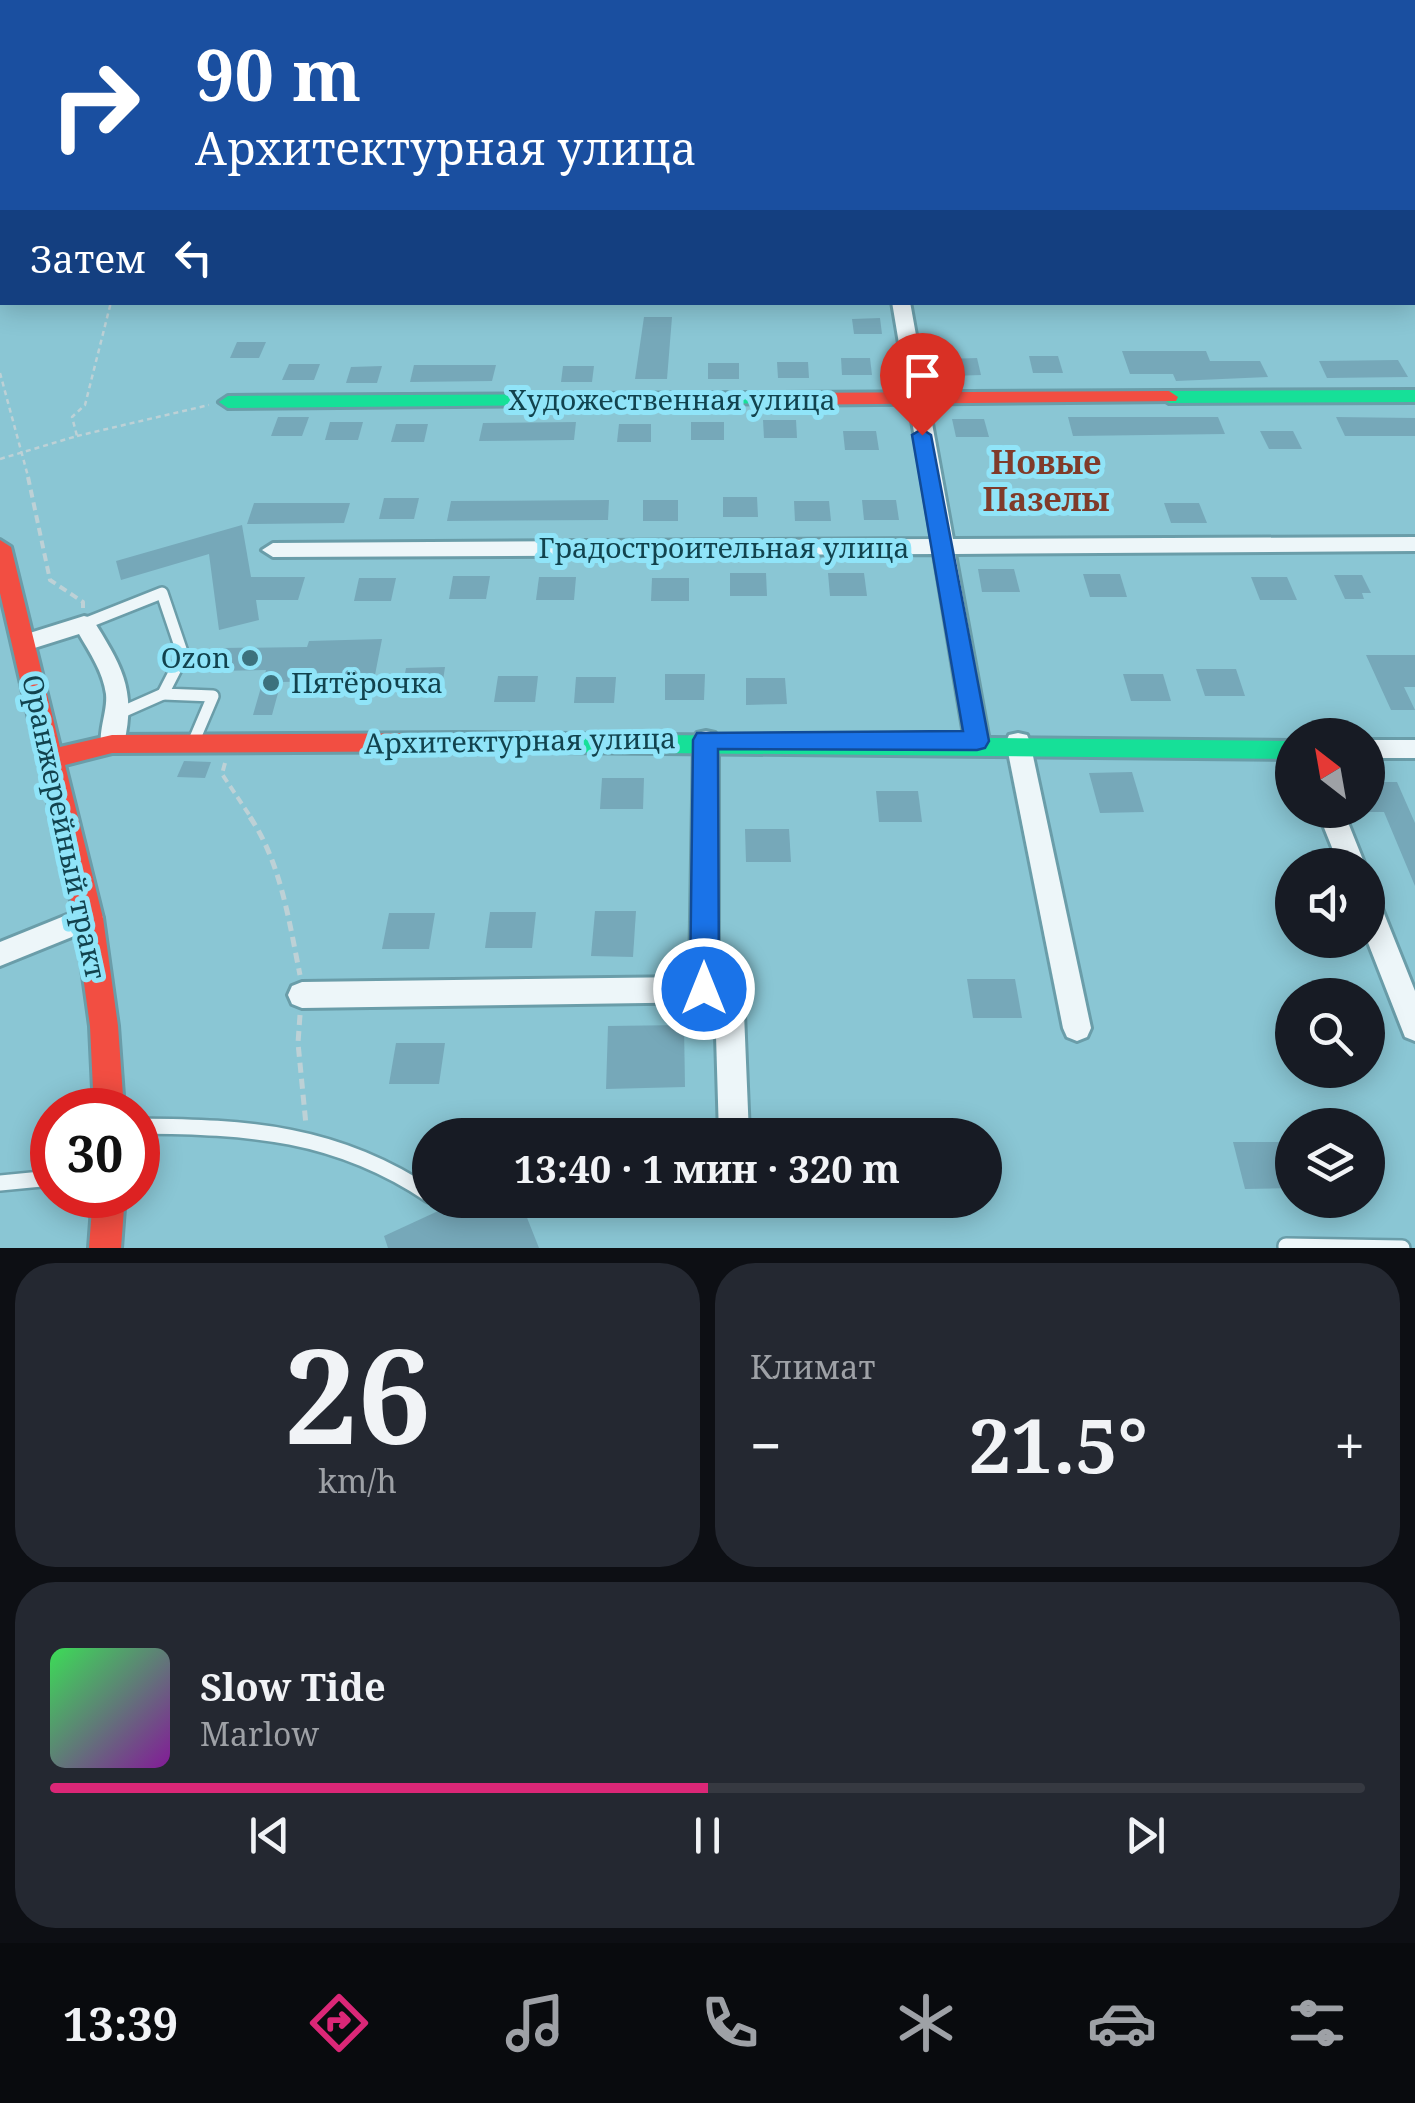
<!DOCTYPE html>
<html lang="ru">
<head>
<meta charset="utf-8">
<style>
	:root { --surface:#171b24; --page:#242831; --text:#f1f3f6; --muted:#9ea1a6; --line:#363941; --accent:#db2777 }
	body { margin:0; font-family:"Noto Serif",serif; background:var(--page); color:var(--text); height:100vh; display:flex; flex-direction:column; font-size:38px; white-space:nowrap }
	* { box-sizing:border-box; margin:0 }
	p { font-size:32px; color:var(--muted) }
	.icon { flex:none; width:55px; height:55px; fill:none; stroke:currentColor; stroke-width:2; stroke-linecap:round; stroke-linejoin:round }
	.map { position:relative; height:1248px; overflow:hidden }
	.details { display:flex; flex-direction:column; gap:15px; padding:15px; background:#0d0f14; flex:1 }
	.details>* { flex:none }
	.guide { position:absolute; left:0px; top:0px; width:1415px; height:305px; box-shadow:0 5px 25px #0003; background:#1a4fa0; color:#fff; overflow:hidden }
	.needle { width:65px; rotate:329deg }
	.tools { position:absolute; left:1275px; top:718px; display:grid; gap:20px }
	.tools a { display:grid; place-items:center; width:110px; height:110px; border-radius:50%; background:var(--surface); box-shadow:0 5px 25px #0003; font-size:50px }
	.speed { position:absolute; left:30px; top:1088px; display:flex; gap:20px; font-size:50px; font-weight:700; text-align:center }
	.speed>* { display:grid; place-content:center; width:130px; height:130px; border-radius:50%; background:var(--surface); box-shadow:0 5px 25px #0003; line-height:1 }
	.speed .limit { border:15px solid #d22; background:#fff; color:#111 }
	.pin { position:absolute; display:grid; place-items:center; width:85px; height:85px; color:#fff; margin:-102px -42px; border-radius:50% 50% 50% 0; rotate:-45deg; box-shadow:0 0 10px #0007 }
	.pin .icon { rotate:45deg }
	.me { position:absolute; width:110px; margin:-55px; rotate:0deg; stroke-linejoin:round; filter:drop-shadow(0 0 8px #0008) }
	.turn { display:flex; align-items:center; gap:35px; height:210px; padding:0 30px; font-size:45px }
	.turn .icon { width:130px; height:130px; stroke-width:2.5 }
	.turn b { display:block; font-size:70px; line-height:85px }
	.then { display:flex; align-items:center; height:95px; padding:0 30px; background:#0003; gap:20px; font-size:38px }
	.big { font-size:75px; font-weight:700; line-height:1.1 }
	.details .card { flex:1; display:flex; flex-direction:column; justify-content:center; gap:15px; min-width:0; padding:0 35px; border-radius:40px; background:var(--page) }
	.details .dial { align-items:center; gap:0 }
	.dial b { font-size:130px; line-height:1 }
	.song { display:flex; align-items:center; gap:30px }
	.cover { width:120px; height:120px; border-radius:15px; background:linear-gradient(135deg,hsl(130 70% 55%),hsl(290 70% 35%)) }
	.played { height:10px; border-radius:5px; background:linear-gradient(90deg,var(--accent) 50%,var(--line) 50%) }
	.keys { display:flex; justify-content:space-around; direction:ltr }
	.heat { display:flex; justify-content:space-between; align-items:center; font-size:55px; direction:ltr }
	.details .tiles { flex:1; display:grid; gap:15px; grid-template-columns:1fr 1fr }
	.card:last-child { grid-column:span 2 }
	.trip { position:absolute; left:412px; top:1118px; width:590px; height:100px; border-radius:50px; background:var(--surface); box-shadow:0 5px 25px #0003; font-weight:700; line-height:100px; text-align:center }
	.dock { display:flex; height:160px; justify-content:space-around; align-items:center; background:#090b0e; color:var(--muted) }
	.dock .icon { width:70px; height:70px }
	.dock .current { color:var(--accent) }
	.dock b { font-size:45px; color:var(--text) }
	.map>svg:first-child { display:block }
	.green { fill:#bb9b93 }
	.building { fill:#76a8b9 }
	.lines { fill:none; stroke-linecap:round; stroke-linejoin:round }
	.lane-far1-casing { stroke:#6a9da9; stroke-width:16 }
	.lane-casing { stroke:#6a9da9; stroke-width:20 }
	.street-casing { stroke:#6a9da9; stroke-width:6 }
	.fast-casing { stroke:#6a9da9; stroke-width:6 }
	.slow-casing { stroke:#6a9da9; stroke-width:6 }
	.jam-casing { stroke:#6a9da9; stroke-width:6 }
	.path-far2 { stroke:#bdd1d6; stroke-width:2.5; stroke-dasharray:5 4; stroke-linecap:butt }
	.path-far1 { stroke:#bdd1d6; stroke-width:4; stroke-dasharray:8 5; stroke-linecap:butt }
	.path { stroke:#bdd1d6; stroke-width:5; stroke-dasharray:10 6; stroke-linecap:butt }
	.lane-far1 { stroke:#edf6f9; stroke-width:11 }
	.lane { stroke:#edf6f9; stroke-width:15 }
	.street { fill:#edf6f9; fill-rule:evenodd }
	.fast { fill:#16e098; fill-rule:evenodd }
	.slow { fill:#ffcf43; fill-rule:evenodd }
	.jam { fill:#f24e42; fill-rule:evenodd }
	.route { fill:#1a73e8; stroke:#114b97; stroke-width:2.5 }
	.poi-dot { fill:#3c717d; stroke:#90e4f8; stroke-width:4 }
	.labels { text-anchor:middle; stroke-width:10; stroke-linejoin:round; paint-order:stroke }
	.street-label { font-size:28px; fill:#12434e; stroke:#90e4f8 }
	.poi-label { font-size:28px; fill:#12434e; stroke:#90e4f8; text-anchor:end }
	.quarter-label { font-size:32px; font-weight:bold; fill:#803b2a; stroke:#90e4f8 }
</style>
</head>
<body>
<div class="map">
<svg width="1415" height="1248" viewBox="0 0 1415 1248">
	<rect width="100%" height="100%" fill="#8ac6d4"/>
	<!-- green -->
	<path class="green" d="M0,0H1415V61L1412,2H2L0,81Z"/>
	<!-- building -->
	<g class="building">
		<path d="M644,317H672L667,379H635Z"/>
		<path d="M880,318L882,334H854L852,319Z"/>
		<path d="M237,342H266L259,358H230Z"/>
		<path d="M1122,351H1206L1210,361H1260L1268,377L1176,381L1173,374H1130Z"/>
		<path d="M1029,356H1058L1063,373H1033Z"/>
		<path d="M841,358H870L872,375H842Z"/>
		<path d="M977,358L981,375L951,376L948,359Z"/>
		<path d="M1398,360L1408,377L1327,378L1319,361Z"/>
		<path d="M777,362H808L809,378H778Z"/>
		<rect x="708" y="363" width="31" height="16"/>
		<path d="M289,364H320L314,380H282Z"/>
		<path d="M414,365H496L492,381L410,382Z"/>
		<path d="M382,366L377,383H346L351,367Z"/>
		<path d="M563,366H594L592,382H561Z"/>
		<path d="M278,417H309L302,436H271Z"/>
		<path d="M1068,417H1218L1225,434L1073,436Z"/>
		<path d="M1336,417L1415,418V436H1345Z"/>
		<path d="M952,419H984L989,437H956Z"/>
		<path d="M763,420H796L797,438H764Z"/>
		<path d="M330,422H363L358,440H325Z"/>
		<path d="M576,422L574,440L479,441L483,423Z"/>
		<rect x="691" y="422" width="33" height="18"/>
		<path d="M396,424H428L424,442H391Z"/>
		<path d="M619,424H651V442H617Z"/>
		<path d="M843,431H876L879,450H845Z"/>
		<path d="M1260,431H1293L1302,449H1269Z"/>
		<path d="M723,497H757L758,517H723Z"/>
		<path d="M384,498H419L414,519H379Z"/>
		<path d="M609,500L608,520L447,521L451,501Z"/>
		<rect x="643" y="500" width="35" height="21"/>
		<path d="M862,500H896L899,520H864Z"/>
		<path d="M794,501H829L831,521H795Z"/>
		<path d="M254,503H350L344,523L247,524Z"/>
		<path d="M1164,503H1199L1207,523H1171Z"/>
		<path d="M242,525L251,577H305L298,600H256L259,620L219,630L209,554L121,580L116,561Z"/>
		<path d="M978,569H1014L1020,592H982Z"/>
		<path d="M730,573H766L767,596H730Z"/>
		<path d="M828,573H864L867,596H830Z"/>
		<path d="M1083,574H1120L1127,597H1090Z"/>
		<path d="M1334,575H1362L1371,593H1362L1364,599H1345Z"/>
		<path d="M453,576H490L486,599H449Z"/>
		<path d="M539,577H576L574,600H536Z"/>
		<path d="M1251,577H1287L1297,600H1260Z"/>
		<path d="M359,578H396L391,601H354Z"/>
		<path d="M652,578H689V601H651Z"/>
		<path d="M382,639L374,680L281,682L272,715H253L266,670L216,671L223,648L307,647L309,641Z"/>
		<path d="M1366,655H1415V687H1404L1415,710H1391Z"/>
		<path d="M445,667L441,694H401L406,668Z"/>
		<path d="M1196,669H1236L1245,696H1205Z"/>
		<path d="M665,674H705L704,700H665Z"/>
		<path d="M1123,674H1163L1171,701H1131Z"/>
		<path d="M498,676H538L535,702H494Z"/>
		<path d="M576,677H616L614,703H574Z"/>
		<path d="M746,678H785L787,704L746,705Z"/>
		<path d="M184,761L211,762L205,778L177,777Z"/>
		<path d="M1132,772L1144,812L1100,813L1089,773Z"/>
		<path d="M602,778H644L643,809H600Z"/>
		<path d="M1368,782H1397L1415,823V886L1384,812H1368Z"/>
		<path d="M876,791H918L922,822H879Z"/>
		<path d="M745,829H789L791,862H746Z"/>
		<path d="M595,911H636L633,957L591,956Z"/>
		<path d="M490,912H536L532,948H485Z"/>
		<path d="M389,913H435L429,949H382Z"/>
		<path d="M967,979H1015L1022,1018H973Z"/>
		<path d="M684,1025L685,1087L606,1089L608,1026Z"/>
		<path d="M396,1043H445L439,1084H389Z"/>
		<path d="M1233,1142H1285L1292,1168V1188L1245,1189Z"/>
		<path d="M462,1200H520L539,1248H388L384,1236Z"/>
	</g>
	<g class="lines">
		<!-- lane-far1 casing -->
		<g class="lane-far1-casing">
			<g id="lane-far1">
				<path d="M84,624L162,593L183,655L163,694L213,696L193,743"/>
				<path d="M120,713L163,694"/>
			</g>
		</g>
		<!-- lane casing -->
		<g class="lane-casing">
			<g id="lane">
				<path d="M138,1126C249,1127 336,1132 430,1195"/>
				<path d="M0,1183L52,1178"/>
				<path d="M1286,1246L1402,1248"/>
			</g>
		</g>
		<!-- street casing -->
		<g class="street-casing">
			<g id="street">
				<path d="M9,0H23L24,2H10Z"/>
				<path d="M144,0H158L159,2H145Z"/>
				<path d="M280,0H294L295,2H281Z"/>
				<path d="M416,0H431L432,2H417Z"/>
				<path d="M552,0H567L568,2H553Z"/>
				<path d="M691,0H707L708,2H692Z"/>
				<path d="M830,0H846L847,2H831Z"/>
				<path d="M963,0H979L980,2H964Z"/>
				<path d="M1100,0H1117L1118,2H1101Z"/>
				<path d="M1236,0H1253L1254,2H1237Z"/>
				<path d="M1369,0H1387L1388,2H1370Z"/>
				<path d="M1412,10L1415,11V19L1412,18Z"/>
				<rect x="1412" y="44" width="3" height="8"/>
				<rect x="0" y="72" width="2" height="8"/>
				<rect x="1412" y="176" width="3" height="10"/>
				<rect x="1412" y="270" width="3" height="10"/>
				<path d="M892,302H910L953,539L1415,537V551L955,554L989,741L986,748H968L965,741L934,554L273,557L262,550L273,543L932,539Z"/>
				<path d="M84,616L92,618C120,664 137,688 124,744L121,751H103C96,735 108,712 106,694C103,672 90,653 79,634L25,651L14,643L17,637Z"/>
				<path d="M706,731L715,733L718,740V977L739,980L743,989L749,1135H719L715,1002L302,1008L292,1004L288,995L292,986L302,982L690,977L694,740L697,733Z"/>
				<path d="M1018,733L1027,735L1030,742L1091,1028L1087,1037L1077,1041L1067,1037L1063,1028L1006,742L1009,735Z"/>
				<rect x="1368" y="740" width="47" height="18"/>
				<path d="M1317,810H1343L1365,865H1339Z"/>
				<path d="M1368,895L1378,898L1381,906L1415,991V1041L1405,1037L1367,940Z"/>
				<path d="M89,906L99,910L103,918L99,926L0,966V942Z"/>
			</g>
		</g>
		<!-- fast casing -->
		<g class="fast-casing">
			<g id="fast">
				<path d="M1415,390V402L1169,403L1160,397L1169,391Z"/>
				<path d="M780,393L787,395V403L228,408L219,402L228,396Z"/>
				<path d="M466,733L1292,741V759L466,751L457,749L454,742L457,735Z"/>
			</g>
		</g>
		<!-- slow casing -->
		<g class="slow-casing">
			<rect id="slow" x="0" y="93" width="2" height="8"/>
		</g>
		<!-- jam casing -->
		<g class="jam-casing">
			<g id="jam">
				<rect x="1412" y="83" width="3" height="8"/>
				<path d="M1169,391L1178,397L1176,401L780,405L771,399L780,393Z"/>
				<path d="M0,540L11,547L60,747L112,735L466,733L475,735L478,742L475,749L466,751L112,753L65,765L103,918L118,1026L124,1110H94L90,1026L75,918L0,593Z"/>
				<path d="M93,1195H125L121,1248H89Z"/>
			</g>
		</g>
		<!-- path-far2 -->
		<g class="path-far2">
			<path d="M0,373L29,480"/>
			<path d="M77,436L209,405"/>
			<path d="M0,459L77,436L72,417L85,405L111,302"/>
		</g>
		<!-- path-far1 -->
		<g class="path-far1">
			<path d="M28,477L50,580L83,602V609"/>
			<path d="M225,763L222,774L252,819"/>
		</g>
		<!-- path -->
		<g class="path">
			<path d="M250,817C281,863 289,921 300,975"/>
			<path d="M300,1015L298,1043L306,1125"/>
		</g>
		<!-- lane-far1 -->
		<use href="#lane-far1" class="lane-far1"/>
		<!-- lane -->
		<use href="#lane" class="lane"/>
		<!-- street -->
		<use href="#street" class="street"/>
		<!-- fast -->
		<use href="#fast" class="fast"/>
		<!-- slow -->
		<use href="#slow" class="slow"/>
		<!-- jam -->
		<use href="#jam" class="jam"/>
	</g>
	<!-- route -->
	<path class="route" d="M922,429L931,435L989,741L985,748L977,750L718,749L719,989L714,998L704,1002L694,998L690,989L693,740L697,733L963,731L912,435Z"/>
	<!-- markers -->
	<g class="poi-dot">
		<circle cx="250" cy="658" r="10"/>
		<circle cx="271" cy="683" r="10"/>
	</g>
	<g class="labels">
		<!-- street labels -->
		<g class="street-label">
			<text x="672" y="410">Художественная улица</text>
			<text x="724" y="558">Градостроительная улица</text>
			<text transform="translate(520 741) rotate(-1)" y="10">Архитектурная улица</text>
			<text transform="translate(64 827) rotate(78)" y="10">Оранжерейный тракт</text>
		</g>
		<!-- poi labels -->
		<g class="poi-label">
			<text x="230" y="668">Ozon</text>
			<text x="291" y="693" text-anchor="start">Пятёрочка</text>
		</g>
		<!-- quarter labels -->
		<g class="quarter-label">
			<text x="1046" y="474">Новые<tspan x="1046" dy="37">Пазелы</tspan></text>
		</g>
	</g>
</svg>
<div class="tools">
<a><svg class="needle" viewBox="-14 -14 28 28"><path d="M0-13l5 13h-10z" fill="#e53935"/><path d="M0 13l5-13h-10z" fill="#9ea1a6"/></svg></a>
<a><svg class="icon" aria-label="sound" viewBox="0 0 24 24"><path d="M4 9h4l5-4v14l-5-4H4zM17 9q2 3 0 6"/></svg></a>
<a><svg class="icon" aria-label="search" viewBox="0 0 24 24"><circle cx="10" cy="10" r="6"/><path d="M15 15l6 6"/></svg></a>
<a><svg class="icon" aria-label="layers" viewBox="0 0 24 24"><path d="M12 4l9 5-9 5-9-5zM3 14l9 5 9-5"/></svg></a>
</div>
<div class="speed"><div class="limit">30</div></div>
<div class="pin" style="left:922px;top:435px;background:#d93025"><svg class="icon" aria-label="arrive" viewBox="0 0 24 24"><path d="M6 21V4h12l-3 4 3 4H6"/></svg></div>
<svg class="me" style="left:704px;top:989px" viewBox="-20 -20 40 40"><circle r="17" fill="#1a73e8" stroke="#fff" stroke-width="3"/><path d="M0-11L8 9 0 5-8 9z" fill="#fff"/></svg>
<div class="trip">13:40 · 1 мин · 320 m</div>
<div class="guide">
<div class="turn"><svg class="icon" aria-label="right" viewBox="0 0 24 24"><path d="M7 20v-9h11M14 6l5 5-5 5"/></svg><div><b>90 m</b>Архитектурная улица</div></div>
<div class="then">Затем<svg class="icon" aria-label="left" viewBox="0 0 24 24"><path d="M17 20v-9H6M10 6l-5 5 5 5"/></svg></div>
</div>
</div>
<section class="details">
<div class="tiles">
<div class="card dial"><b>26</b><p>km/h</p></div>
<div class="card"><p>Климат</p>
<div class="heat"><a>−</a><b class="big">21.5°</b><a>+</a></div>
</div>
<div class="card">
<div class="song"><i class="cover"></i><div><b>Slow Tide</b><p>Marlow</p></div></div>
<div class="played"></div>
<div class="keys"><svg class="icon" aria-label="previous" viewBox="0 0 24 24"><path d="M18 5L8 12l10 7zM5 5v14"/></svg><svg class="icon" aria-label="pause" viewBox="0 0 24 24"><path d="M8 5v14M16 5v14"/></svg><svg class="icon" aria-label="next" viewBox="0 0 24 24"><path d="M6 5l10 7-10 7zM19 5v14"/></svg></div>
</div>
</div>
</section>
<nav class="dock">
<b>13:39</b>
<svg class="icon current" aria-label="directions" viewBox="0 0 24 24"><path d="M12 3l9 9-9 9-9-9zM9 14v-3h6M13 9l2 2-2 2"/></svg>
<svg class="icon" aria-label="music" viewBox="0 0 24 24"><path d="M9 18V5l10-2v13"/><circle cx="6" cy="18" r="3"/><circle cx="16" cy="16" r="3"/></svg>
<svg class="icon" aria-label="phone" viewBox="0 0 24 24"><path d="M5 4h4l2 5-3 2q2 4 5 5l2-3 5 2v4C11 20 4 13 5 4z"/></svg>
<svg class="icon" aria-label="climate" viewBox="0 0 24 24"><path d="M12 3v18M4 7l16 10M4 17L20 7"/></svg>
<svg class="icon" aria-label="car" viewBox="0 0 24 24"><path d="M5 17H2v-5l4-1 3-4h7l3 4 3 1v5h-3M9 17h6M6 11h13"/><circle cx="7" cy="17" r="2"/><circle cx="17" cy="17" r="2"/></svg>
<svg class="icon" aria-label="filters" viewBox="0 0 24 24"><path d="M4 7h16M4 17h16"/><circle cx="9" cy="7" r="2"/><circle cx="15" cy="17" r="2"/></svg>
</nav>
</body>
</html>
